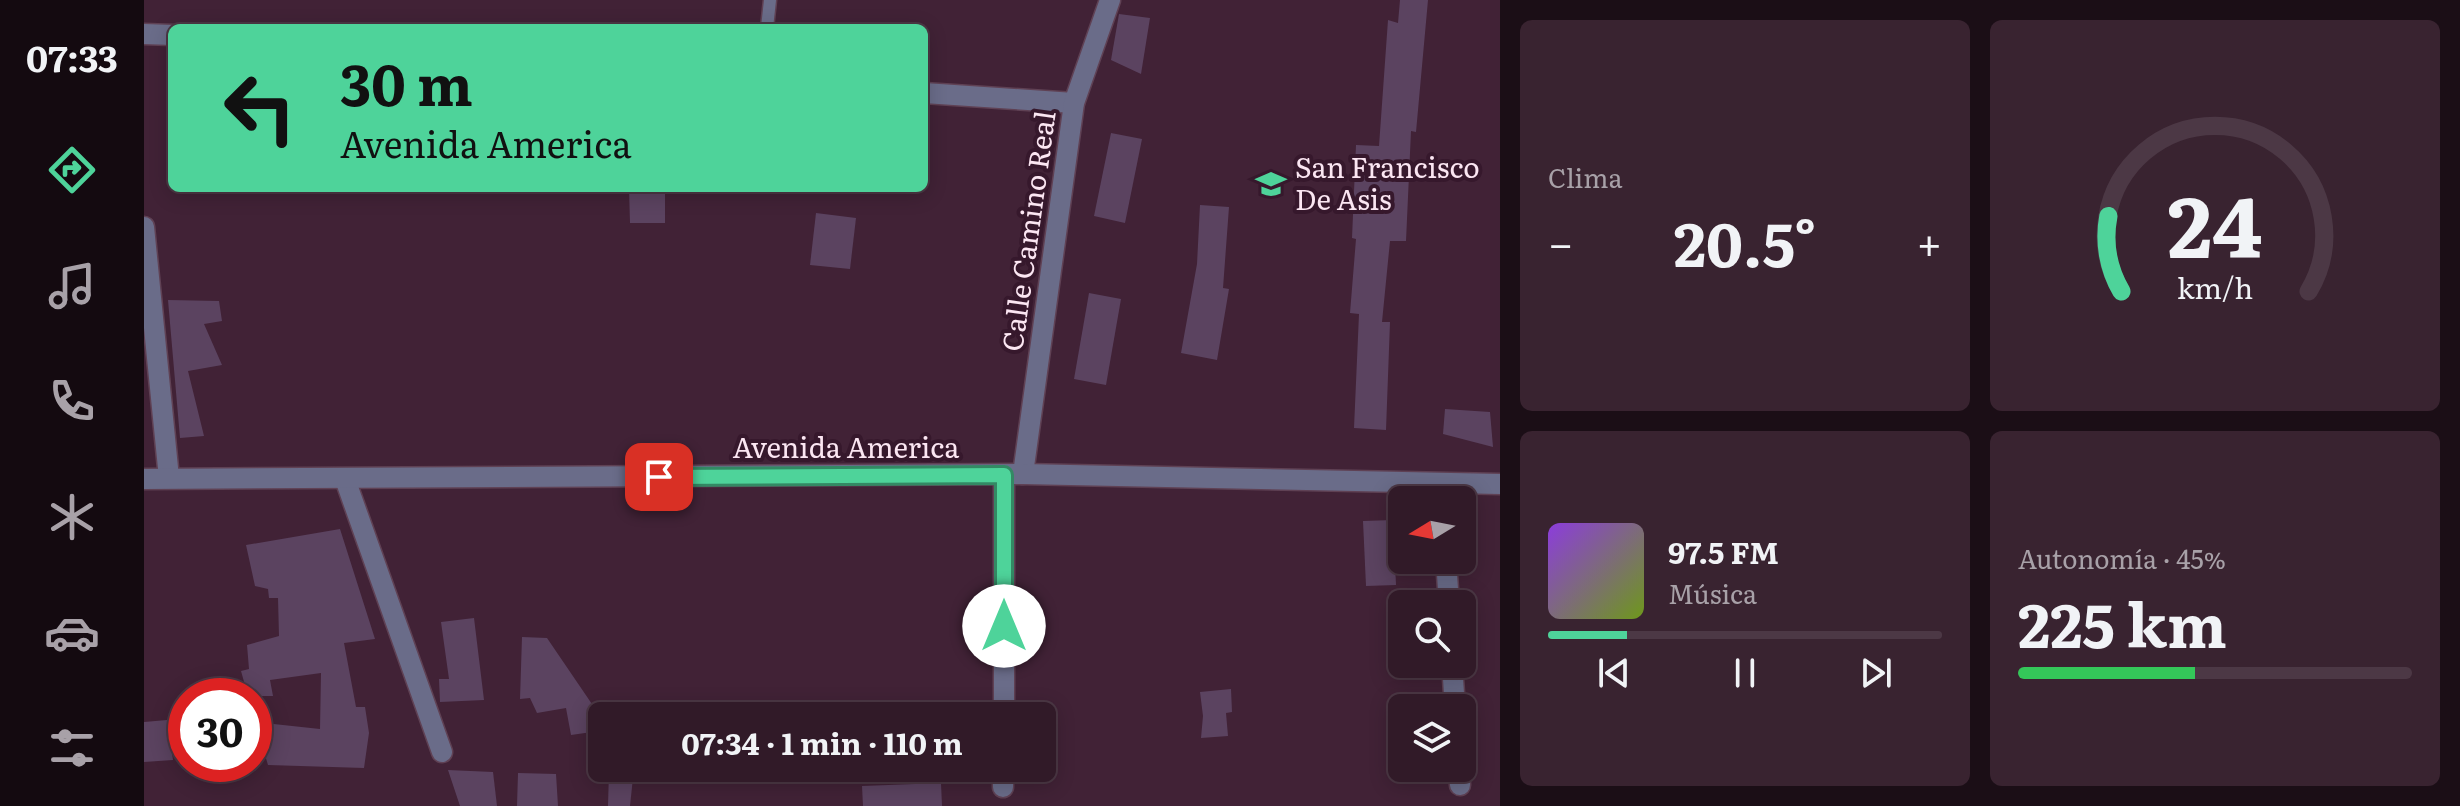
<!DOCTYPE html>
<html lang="es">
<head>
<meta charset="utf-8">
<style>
	:root { --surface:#311a28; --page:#392330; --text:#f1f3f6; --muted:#a8a1a8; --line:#4c3845; --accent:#4ed39a }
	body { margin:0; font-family:Literata,serif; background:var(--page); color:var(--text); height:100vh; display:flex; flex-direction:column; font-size:30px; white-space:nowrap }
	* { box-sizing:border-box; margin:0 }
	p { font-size:26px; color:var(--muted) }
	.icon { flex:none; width:44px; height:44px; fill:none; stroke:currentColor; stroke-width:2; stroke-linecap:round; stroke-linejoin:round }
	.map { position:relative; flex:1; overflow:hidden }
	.details { display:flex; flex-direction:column; gap:20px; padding:20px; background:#1b0e16; width:960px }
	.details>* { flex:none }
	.guide { position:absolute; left:24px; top:24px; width:760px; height:168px; border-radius:12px; box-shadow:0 4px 20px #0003,0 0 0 2px var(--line); background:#4ed39a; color:#111; overflow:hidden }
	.needle { width:52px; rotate:260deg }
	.controls { position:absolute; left:1244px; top:486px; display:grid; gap:16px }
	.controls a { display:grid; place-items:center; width:88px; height:88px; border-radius:12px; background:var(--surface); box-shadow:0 4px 20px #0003,0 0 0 2px var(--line); font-size:40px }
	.speed { position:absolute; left:24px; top:678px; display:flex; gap:16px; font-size:40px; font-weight:700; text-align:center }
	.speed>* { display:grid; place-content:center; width:104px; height:104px; border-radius:50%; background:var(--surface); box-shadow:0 4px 20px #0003,0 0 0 2px var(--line); line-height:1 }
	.speed .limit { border:12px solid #d22; background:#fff; color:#111 }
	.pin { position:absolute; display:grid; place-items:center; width:68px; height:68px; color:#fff; margin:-34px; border-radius:16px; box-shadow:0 4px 12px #0006 }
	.me { position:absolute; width:88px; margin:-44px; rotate:0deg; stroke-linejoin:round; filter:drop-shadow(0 0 6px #0008) }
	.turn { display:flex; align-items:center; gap:28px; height:168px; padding:0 40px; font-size:36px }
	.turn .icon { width:104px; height:104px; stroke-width:2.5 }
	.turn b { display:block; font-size:56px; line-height:68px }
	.big { font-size:60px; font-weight:700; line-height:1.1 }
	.details .tile { flex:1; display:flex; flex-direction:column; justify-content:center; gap:12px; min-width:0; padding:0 28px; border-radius:12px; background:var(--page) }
	.details .dial { align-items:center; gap:0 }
	.dial svg { height:208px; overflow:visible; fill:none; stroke:var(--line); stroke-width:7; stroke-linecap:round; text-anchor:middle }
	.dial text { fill:var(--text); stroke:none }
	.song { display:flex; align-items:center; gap:24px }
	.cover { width:96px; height:96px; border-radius:12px; background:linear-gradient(135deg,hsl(270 70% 55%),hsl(80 70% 35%)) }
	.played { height:8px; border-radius:4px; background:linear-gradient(90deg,var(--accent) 20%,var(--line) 20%) }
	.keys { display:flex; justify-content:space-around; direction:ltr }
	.heat { display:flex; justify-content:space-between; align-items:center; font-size:44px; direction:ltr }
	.charge { height:12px; border-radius:6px; background:linear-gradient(90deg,#34c759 45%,var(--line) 0) }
	.details .tiles { flex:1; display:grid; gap:20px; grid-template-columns:repeat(2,1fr) }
	.trip { position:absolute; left:444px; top:702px; width:468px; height:80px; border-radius:12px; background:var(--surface); box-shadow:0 4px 20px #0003,0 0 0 2px var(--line); font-weight:700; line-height:80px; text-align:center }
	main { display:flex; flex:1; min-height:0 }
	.tabs { display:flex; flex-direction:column; width:144px; justify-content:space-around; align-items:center; background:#140a10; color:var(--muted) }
	.tabs .icon { width:56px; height:56px }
	.tabs .active { color:var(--accent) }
	.tabs b { font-size:36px; color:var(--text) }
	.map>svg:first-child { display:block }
	.building { fill:#5b4360 }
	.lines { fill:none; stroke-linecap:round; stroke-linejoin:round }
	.service-casing { stroke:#5f4154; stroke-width:15 }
	.minor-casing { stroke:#5f4154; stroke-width:23 }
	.tertiary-casing { stroke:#5f4154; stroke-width:23 }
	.service { stroke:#6a6c89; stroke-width:12 }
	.minor { stroke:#6a6c89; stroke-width:20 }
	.tertiary { stroke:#6a6c89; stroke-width:20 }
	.route-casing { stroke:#338964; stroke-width:20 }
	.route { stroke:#4ed39a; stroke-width:14 }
	.labels { text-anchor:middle; stroke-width:8; stroke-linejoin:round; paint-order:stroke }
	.poi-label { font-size:28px; fill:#fbe6f2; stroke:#36182c; text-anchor:start }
	.street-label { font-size:28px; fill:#fbe6f2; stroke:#36182c }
</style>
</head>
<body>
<main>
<nav class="tabs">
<b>07:33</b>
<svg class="icon active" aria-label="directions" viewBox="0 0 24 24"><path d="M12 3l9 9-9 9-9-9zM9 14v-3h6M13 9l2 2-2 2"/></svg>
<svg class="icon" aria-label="music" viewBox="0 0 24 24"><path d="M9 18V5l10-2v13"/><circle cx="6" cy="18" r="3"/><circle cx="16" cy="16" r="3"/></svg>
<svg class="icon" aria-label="phone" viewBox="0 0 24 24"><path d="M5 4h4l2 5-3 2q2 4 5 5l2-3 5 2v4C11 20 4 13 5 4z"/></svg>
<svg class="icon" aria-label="climate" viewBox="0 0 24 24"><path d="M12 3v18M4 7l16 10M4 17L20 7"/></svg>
<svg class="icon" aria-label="car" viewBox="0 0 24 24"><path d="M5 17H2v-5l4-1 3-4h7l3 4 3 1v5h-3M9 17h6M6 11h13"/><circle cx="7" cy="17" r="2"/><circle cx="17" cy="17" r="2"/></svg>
<svg class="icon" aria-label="filters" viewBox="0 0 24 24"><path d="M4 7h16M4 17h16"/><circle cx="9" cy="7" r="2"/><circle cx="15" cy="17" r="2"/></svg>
</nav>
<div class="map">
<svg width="1356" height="806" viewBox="0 0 1356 806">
	<rect width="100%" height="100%" fill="#412236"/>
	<!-- building -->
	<g class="building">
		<path d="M1256,0H1284L1272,132L1267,131L1262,241H1246L1238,322H1246L1242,430L1210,428L1215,314L1206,313L1212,239L1208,238L1212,145L1235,146L1244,20L1254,23Z"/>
		<path d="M975,14L1006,18L997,74L967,60Z"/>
		<path d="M967,133L998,139L981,223L950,216Z"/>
		<path d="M485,188H521V223H486Z"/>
		<path d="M1056,205L1085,207L1079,288L1085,289L1073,360L1037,353L1053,264Z"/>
		<path d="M672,213L712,218L706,269L666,265Z"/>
		<path d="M945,293L977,299L962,385L930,379Z"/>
		<path d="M24,300L75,301L78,321L60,324L78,365L44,371L60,436L36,438Z"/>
		<path d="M1301,409L1346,412L1349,447L1299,434Z"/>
		<path d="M1249,520L1252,585L1222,586L1219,521Z"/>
		<path d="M196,529L231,639L200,643L212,707H221L225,733L220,768L124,765L111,722L176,729L177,673L126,680L129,696H104L97,671L105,669L103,645L135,636L134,598H125L124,589L111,586L102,545Z"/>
		<path d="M330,618L340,700L296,702L295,679H305L297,622Z"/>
		<path d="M378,637L403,638L452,710L448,732L427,735L422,708L393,713L386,698L376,699Z"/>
		<path d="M1087,689L1088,712L1082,713L1084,736L1057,738L1059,716L1056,692Z"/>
		<path d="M23,720L29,760L0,762V722Z"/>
		<path d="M477,768H490L486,806H464L465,771Z"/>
		<path d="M304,770L349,772L353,806H316Z"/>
		<path d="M374,773L412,774L414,806H373Z"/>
		<path d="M797,783L798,806H719L718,786Z"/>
	</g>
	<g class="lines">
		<!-- service casing -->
		<g class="service-casing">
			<path id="service" d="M623,28L626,0"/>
		</g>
		<!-- minor casing -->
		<g class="minor-casing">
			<g id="minor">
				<path d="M0,34L28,35"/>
				<path d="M780,93L930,103"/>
				<path d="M0,227L25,478"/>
				<path d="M879,474L930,103L966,0"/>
				<path d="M201,479L298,752"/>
				<path d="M1302,560L1305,604"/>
				<path d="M1308,664L1311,708"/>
				<path d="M860,716V475"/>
				<path d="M1315,768L1316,785"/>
				<path d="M859,787V768"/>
			</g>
		</g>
		<!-- tertiary casing -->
		<g class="tertiary-casing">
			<path id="tertiary" d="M0,479L879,474L1356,484"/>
		</g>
		<!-- service -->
		<use href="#service" class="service"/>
		<!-- minor -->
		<use href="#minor" class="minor"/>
		<!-- tertiary -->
		<use href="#tertiary" class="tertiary"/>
	</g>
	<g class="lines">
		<!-- route casing -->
		<g class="route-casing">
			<path id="route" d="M515,477L860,475V626"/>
		</g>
		<!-- route -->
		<use href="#route" class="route"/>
	</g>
	<!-- icons -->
	<defs>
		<g id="school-bare" transform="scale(2.4)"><path d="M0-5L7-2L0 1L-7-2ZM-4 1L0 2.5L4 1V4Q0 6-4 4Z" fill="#4ed39a" stroke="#36182c" stroke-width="2.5" paint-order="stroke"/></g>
	</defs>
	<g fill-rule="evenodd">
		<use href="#school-bare" x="1127" y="184"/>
	</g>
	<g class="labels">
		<!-- poi labels -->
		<g class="poi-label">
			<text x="1151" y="178">San Francisco<tspan x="1151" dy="32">De Asis</tspan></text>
		</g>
		<!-- street labels -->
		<g class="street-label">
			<text transform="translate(885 231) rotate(-82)" y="10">Calle Camino Real</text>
			<text x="702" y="458">Avenida America</text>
		</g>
	</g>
</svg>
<div class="controls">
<a><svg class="needle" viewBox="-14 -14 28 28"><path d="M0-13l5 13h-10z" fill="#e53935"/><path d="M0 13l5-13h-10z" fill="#a8a1a8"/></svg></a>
<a><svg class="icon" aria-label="search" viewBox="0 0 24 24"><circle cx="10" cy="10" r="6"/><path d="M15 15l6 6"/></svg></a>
<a><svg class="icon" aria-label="layers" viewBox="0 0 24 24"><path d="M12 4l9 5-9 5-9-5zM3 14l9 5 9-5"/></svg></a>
</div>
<div class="speed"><div class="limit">30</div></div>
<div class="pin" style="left:515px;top:477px;background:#d93025"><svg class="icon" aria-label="arrive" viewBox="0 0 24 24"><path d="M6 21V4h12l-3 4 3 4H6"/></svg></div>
<svg class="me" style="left:860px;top:626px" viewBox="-20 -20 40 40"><circle r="19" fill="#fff"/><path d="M0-13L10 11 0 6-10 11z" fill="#4ed39a"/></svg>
<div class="trip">07:34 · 1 min · 110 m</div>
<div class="guide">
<div class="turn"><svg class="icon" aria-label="left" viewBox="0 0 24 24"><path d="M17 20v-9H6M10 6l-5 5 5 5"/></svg><div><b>30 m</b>Avenida America</div></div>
</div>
</div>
<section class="details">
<div class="tiles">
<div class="tile"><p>Clima</p>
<div class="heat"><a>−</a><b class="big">20.5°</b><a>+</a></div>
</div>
<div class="tile dial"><svg viewBox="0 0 100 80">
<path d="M14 69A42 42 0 1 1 86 69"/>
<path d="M14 69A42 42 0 0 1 9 40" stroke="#4ed39a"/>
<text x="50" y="56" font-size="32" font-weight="700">24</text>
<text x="50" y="72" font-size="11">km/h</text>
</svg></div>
<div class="tile">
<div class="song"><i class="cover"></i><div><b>97.5 FM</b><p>Música</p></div></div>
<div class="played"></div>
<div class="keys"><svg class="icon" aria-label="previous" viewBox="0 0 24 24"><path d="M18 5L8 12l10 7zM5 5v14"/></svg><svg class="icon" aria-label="pause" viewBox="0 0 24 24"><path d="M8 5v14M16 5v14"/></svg><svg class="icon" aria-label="next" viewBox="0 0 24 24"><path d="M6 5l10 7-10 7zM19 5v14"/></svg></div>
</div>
<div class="tile"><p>Autonomía · 45%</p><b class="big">225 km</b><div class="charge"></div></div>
</div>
</section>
</main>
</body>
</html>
